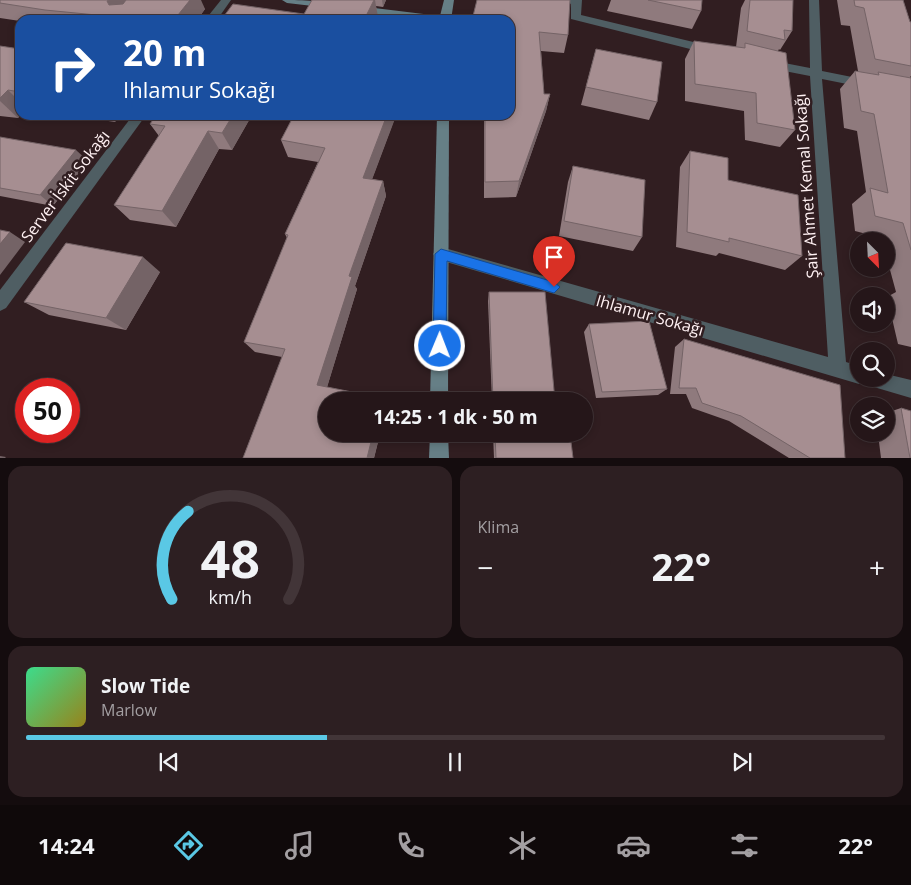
<!DOCTYPE html>
<html lang="tr">
<head>
<meta charset="utf-8">
<style>
	:root { --surface:#251619; --page:#2d1f22; --text:#f1f3f6; --muted:#a39fa2; --line:#423538; --accent:#5ac8e5 }
	body { margin:0; font-family:"Open Sans",sans-serif; background:var(--page); color:var(--text); height:100vh; display:flex; flex-direction:column; font-size:19px; white-space:nowrap }
	* { box-sizing:border-box; margin:0 }
	p { font-size:16px; color:var(--muted) }
	.icon { flex:none; width:28px; height:28px; fill:none; stroke:currentColor; stroke-width:2; stroke-linecap:round; stroke-linejoin:round }
	.map { position:relative; height:458px; overflow:hidden }
	.details { display:flex; flex-direction:column; gap:8px; padding:8px; background:#140c0e; flex:1 }
	.details>* { flex:none }
	.banner { position:absolute; left:15px; top:15px; width:500px; height:105px; border-radius:15px; box-shadow:0 2px 8px #0003,0 0 0 1px var(--line); background:#1a4fa0; color:#fff; overflow:hidden }
	.needle { width:32px; rotate:156deg }
	.buttons { position:absolute; left:850px; top:232px; display:grid; gap:10px }
	.buttons a { display:grid; place-items:center; width:45px; height:45px; border-radius:50%; background:var(--surface); box-shadow:0 2px 8px #0003,0 0 0 1px var(--line); font-size:25px }
	.speed { position:absolute; left:15px; top:378px; display:flex; gap:10px; font-size:25px; font-weight:700; text-align:center }
	.speed>* { display:grid; place-content:center; width:65px; height:65px; border-radius:50%; background:var(--surface); box-shadow:0 2px 8px #0003,0 0 0 1px var(--line); line-height:1 }
	.speed .limit { border:8px solid #d22; background:#fff; color:#111 }
	.pin { position:absolute; display:grid; place-items:center; width:42px; height:42px; color:#fff; margin:-51px -21px; border-radius:50% 50% 50% 0; rotate:-45deg; box-shadow:0 0 5px #0007 }
	.pin .icon { rotate:45deg }
	.me { position:absolute; width:55px; margin:-28px; rotate:1deg; stroke-linejoin:round; filter:drop-shadow(0 0 4px #0008) }
	.turn { display:flex; align-items:center; gap:18px; height:105px; padding:0 25px; font-size:22px }
	.turn .icon { width:65px; height:65px; stroke-width:2.5 }
	.turn b { display:block; font-size:35px; line-height:42px }
	.big { font-size:38px; font-weight:700; line-height:1.1 }
	.details .widget { flex:1; display:flex; flex-direction:column; justify-content:center; gap:8px; min-width:0; padding:0 18px; border-radius:15px; background:var(--page) }
	.details .dial { align-items:center; gap:0 }
	.dial svg { height:130px; overflow:visible; fill:none; stroke:var(--line); stroke-width:7; stroke-linecap:round; text-anchor:middle }
	.dial text { fill:var(--text); stroke:none }
	.song { display:flex; align-items:center; gap:15px }
	.cover { width:60px; height:60px; border-radius:8px; background:linear-gradient(135deg,hsl(150 70% 55%),hsl(50 70% 35%)) }
	.played { height:5px; border-radius:2px; background:linear-gradient(90deg,var(--accent) 35%,var(--line) 35%) }
	.keys { display:flex; justify-content:space-around; direction:ltr }
	.heat { display:flex; justify-content:space-between; align-items:center; font-size:28px; direction:ltr }
	.details .tiles { flex:1; display:grid; gap:8px; grid-template-columns:1fr 1fr }
	.widget:last-child { grid-column:span 2 }
	.trip { position:absolute; left:318px; top:392px; width:275px; height:50px; border-radius:25px; background:var(--surface); box-shadow:0 2px 8px #0003,0 0 0 1px var(--line); font-weight:700; line-height:50px; text-align:center }
	.menu { display:flex; height:80px; justify-content:space-around; align-items:center; background:#0f090a; color:var(--muted) }
	.menu .icon { width:35px; height:35px }
	.menu .active { color:var(--accent) }
	.menu b { font-size:22px; color:var(--text) }
	.map>svg:first-child { display:block }
	.lines { fill:none; stroke-linecap:round; stroke-linejoin:round }
	.street { fill:#4f5e63; fill-rule:evenodd }
	.secondary { fill:#667f86; fill-rule:evenodd }
	.wall { fill:#8f7a7d }
	.shaded-wall { fill:#746366 }
	.building { fill:#a68e91; stroke:#746366 }
	.route { fill:#1a73e8; stroke:#114b97 }
	.labels { text-anchor:middle; stroke-width:5; stroke-linejoin:round; paint-order:stroke }
	.street-label { font-size:16px; fill:#fff1f3; stroke:#311e21 }
</style>
</head>
<body>
<div class="map">
<svg width="911" height="458" viewBox="0 0 911 458">
	<rect width="100%" height="100%" fill="#311e21"/>
	<g class="lines">
		<!-- street -->
		<g class="street">
			<path d="M221,0H231L217,20H205Z"/>
			<path d="M562,0H582L581,15L710,46L716,50L710,54L571,19V4Z"/>
			<path d="M809,0H819L822,71L867,80L873,84L867,88L822,79L846,362L859,366V379H886V374L911,380V398L867,385L865,381L859,384L436,259L433,254L436,249L441,247L828,357L810,76L769,68L763,64L769,60L810,68Z"/>
			<path d="M133,115H146L6,308L0,311V290Z"/>
		</g>
		<!-- secondary -->
		<g class="secondary">
			<path d="M282,0C296,0 324,0 335,5L330,8L287,3Z"/>
			<path d="M444,0H454L451,20H417L358,12L353,9L358,6L440,16Z"/>
			<path d="M437,115H449L448,401H430Z"/>
			<path d="M430,434H448L449,458H429Z"/>
		</g>
	</g>
	<!-- wall -->
	<g class="wall">
		<path d="M0,0H190L205,9L197,20H20V21L0,18Z"/>
		<path d="M312,0H386L383,7L376,6L377,15L398,17L399,20H221L304,14Z"/>
		<path d="M611,0H702L701,11L692,29L607,11Z"/>
		<path d="M745,0H793L792,31L780,50L779,49L778,51L795,130L780,147L745,140L744,111L685,101V59L694,41L736,47L741,8Z"/>
		<path d="M837,0H903L910,22H911V76L910,77L911,78V347L898,344L887,297L896,292L886,255V241H883L882,238L855,231L852,204L866,192L857,131L844,128L840,89L855,71H858L850,26L841,25Z"/>
		<path d="M510,20L568,35L564,53L541,51L544,94H550L546,111L516,197L484,198V115H510Z"/>
		<path d="M0,46L20,49V115L18,118L0,116Z"/>
		<path d="M596,49L657,102L649,120L581,105Z"/>
		<path d="M68,115H120L115,122Z"/>
		<path d="M252,115L232,150L219,149L176,227L130,220L114,205L159,136L150,124Z"/>
		<path d="M294,115H396L372,179L383,181L386,196L355,286L357,289L327,387L382,398L384,401H326V434H380L374,458H243L282,357L255,352L244,342L287,238L285,234L318,162L288,157L281,140Z"/>
		<path d="M0,137L88,161L53,206L0,196Z"/>
		<path d="M690,151L728,180L802,256L785,270L719,253L716,256L676,247L680,167Z"/>
		<path d="M573,166L642,237L633,251L559,236L568,182Z"/>
		<path d="M160,272L126,330L49,315L24,302Z"/>
		<path d="M489,292L555,401H492L488,301Z"/>
		<path d="M589,324L667,389L658,395L596,398L584,332Z"/>
		<path d="M684,339L845,458H789L729,421L692,408L686,394H670L675,347Z"/>
		<path d="M901,408L911,458H881L878,434H886V413Z"/>
		<path d="M493,434H570L573,458H494Z"/>
	</g>
	<!-- shaded-wall -->
	<g class="shaded-wall">
		<path d="M109,0H133L117,17L107,1Z"/>
		<path d="M190,0H201L205,9L197,20H174Z"/>
		<path d="M374,0H375L378,17L367,14Z"/>
		<path d="M382,0H386L383,7Z"/>
		<path d="M8,90L20,102V115H21L18,118L0,101V98Z"/>
		<path d="M550,94L546,111L516,197L519,181Z"/>
		<path d="M109,115H120L115,122Z"/>
		<path d="M233,115H252L232,150L222,133Z"/>
		<path d="M387,115L396,116L367,193L363,178Z"/>
		<path d="M208,131L219,149L176,227L162,211Z"/>
		<path d="M76,150L88,161L53,206L40,195Z"/>
		<path d="M383,181L386,196L355,286L357,289L325,394L317,385L349,276Z"/>
		<path d="M10,232L25,242L0,275V244Z"/>
		<path d="M143,257L160,272L126,330L106,318Z"/>
		<path d="M373,434H380L374,458H367Z"/>
		<path d="M0,456L6,457L5,458H0Z"/>
	</g>
	<!-- building -->
	<g class="building">
		<path d="M0,0H109L107,1L109,5L123,4L126,0H190L174,20H125L127,18L45,10L0,3Z"/>
		<path d="M312,0H374L367,14L398,17L397,20H221L233,4L304,14Z"/>
		<path d="M477,0H570L568,35L539,32L544,94H550L519,181L485,182V115H510V20H472Z"/>
		<path d="M648,0H702L701,11Z"/>
		<path d="M750,0H793L792,31L784,30L785,40L747,31Z"/>
		<path d="M854,0H903L910,22H911V66L875,59L864,8L855,6Z"/>
		<path d="M694,41L745,48V43L786,53L795,130L757,123L756,93L695,84Z"/>
		<path d="M0,46L20,49V92L8,90L0,98Z"/>
		<path d="M596,49L662,62L657,102L586,87Z"/>
		<path d="M855,71L879,75L878,72L911,78V250L903,223L875,216L870,188L888,193L874,114L861,111Z"/>
		<path d="M156,115H233L222,133L208,131L162,211L114,205L165,126L150,124Z"/>
		<path d="M294,115H387L363,178L383,181L349,276L352,277L317,385L382,398V401H326V434H373L367,458H243L285,349L244,342L288,235L285,234L325,148L281,140Z"/>
		<path d="M0,137L76,150L40,195L0,188Z"/>
		<path d="M690,151L728,158V180L798,195L802,256L729,238V242L687,232Z"/>
		<path d="M573,166L645,180L642,237L564,221Z"/>
		<path d="M0,230L10,232L0,244Z"/>
		<path d="M66,243L143,257L106,318L24,302Z"/>
		<path d="M489,292H545L555,401H493Z"/>
		<path d="M649,321L667,389L602,392L589,324Z"/>
		<path d="M684,339L840,385L845,458H810L741,416L702,403L696,388H679Z"/>
		<path d="M901,408L911,411V458H910Z"/>
		<path d="M495,434H570L573,458H496Z"/>
	</g>
	<!-- route -->
	<path class="route" d="M441,249L554,282L560,287L554,293L447,261L446,346L444,351L440,352L435,351L433,346L435,254Z"/>
	<g class="labels">
		<!-- street labels -->
		<g class="street-label">
			<text transform="translate(65 186) rotate(-53)" y="6">Server İskit Sokağı</text>
			<text transform="translate(806 186) rotate(-94)" y="6">Şair Ahmet Kemal Sokağı</text>
			<text transform="translate(650 315) rotate(16)" y="6">Ihlamur Sokağı</text>
		</g>
	</g>
</svg>
<div class="buttons">
<a><svg class="needle" viewBox="-14 -14 28 28"><path d="M0-13l5 13h-10z" fill="#e53935"/><path d="M0 13l5-13h-10z" fill="#a39fa2"/></svg></a>
<a><svg class="icon" aria-label="sound" viewBox="0 0 24 24"><path d="M4 9h4l5-4v14l-5-4H4zM17 9q2 3 0 6"/></svg></a>
<a><svg class="icon" aria-label="search" viewBox="0 0 24 24"><circle cx="10" cy="10" r="6"/><path d="M15 15l6 6"/></svg></a>
<a><svg class="icon" aria-label="layers" viewBox="0 0 24 24"><path d="M12 4l9 5-9 5-9-5zM3 14l9 5 9-5"/></svg></a>
</div>
<div class="speed"><div class="limit">50</div></div>
<div class="pin" style="left:554px;top:287px;background:#d93025"><svg class="icon" aria-label="arrive" viewBox="0 0 24 24"><path d="M6 21V4h12l-3 4 3 4H6"/></svg></div>
<svg class="me" style="left:440px;top:346px" viewBox="-20 -20 40 40"><circle r="17" fill="#1a73e8" stroke="#fff" stroke-width="3"/><path d="M0-11L8 9 0 5-8 9z" fill="#fff"/></svg>
<div class="trip">14:25 · 1 dk · 50 m</div>
<div class="banner">
<div class="turn"><svg class="icon" aria-label="right" viewBox="0 0 24 24"><path d="M7 20v-9h11M14 6l5 5-5 5"/></svg><div><b>20 m</b>Ihlamur Sokağı</div></div>
</div>
</div>
<section class="details">
<div class="tiles">
<div class="widget dial"><svg viewBox="0 0 100 80">
<path d="M14 69A42 42 0 1 1 86 69"/>
<path d="M14 69A42 42 0 0 1 24 15" stroke="#5ac8e5"/>
<text x="50" y="56" font-size="32" font-weight="700">48</text>
<text x="50" y="72" font-size="11">km/h</text>
</svg></div>
<div class="widget"><p>Klima</p>
<div class="heat"><a>−</a><b class="big">22°</b><a>+</a></div>
</div>
<div class="widget">
<div class="song"><i class="cover"></i><div><b>Slow Tide</b><p>Marlow</p></div></div>
<div class="played"></div>
<div class="keys"><svg class="icon" aria-label="previous" viewBox="0 0 24 24"><path d="M18 5L8 12l10 7zM5 5v14"/></svg><svg class="icon" aria-label="pause" viewBox="0 0 24 24"><path d="M8 5v14M16 5v14"/></svg><svg class="icon" aria-label="next" viewBox="0 0 24 24"><path d="M6 5l10 7-10 7zM19 5v14"/></svg></div>
</div>
</div>
</section>
<nav class="menu">
<b>14:24</b>
<svg class="icon active" aria-label="directions" viewBox="0 0 24 24"><path d="M12 3l9 9-9 9-9-9zM9 14v-3h6M13 9l2 2-2 2"/></svg>
<svg class="icon" aria-label="music" viewBox="0 0 24 24"><path d="M9 18V5l10-2v13"/><circle cx="6" cy="18" r="3"/><circle cx="16" cy="16" r="3"/></svg>
<svg class="icon" aria-label="phone" viewBox="0 0 24 24"><path d="M5 4h4l2 5-3 2q2 4 5 5l2-3 5 2v4C11 20 4 13 5 4z"/></svg>
<svg class="icon" aria-label="climate" viewBox="0 0 24 24"><path d="M12 3v18M4 7l16 10M4 17L20 7"/></svg>
<svg class="icon" aria-label="car" viewBox="0 0 24 24"><path d="M5 17H2v-5l4-1 3-4h7l3 4 3 1v5h-3M9 17h6M6 11h13"/><circle cx="7" cy="17" r="2"/><circle cx="17" cy="17" r="2"/></svg>
<svg class="icon" aria-label="filters" viewBox="0 0 24 24"><path d="M4 7h16M4 17h16"/><circle cx="9" cy="7" r="2"/><circle cx="15" cy="17" r="2"/></svg>
<b>22°</b>
</nav>
</body>
</html>
